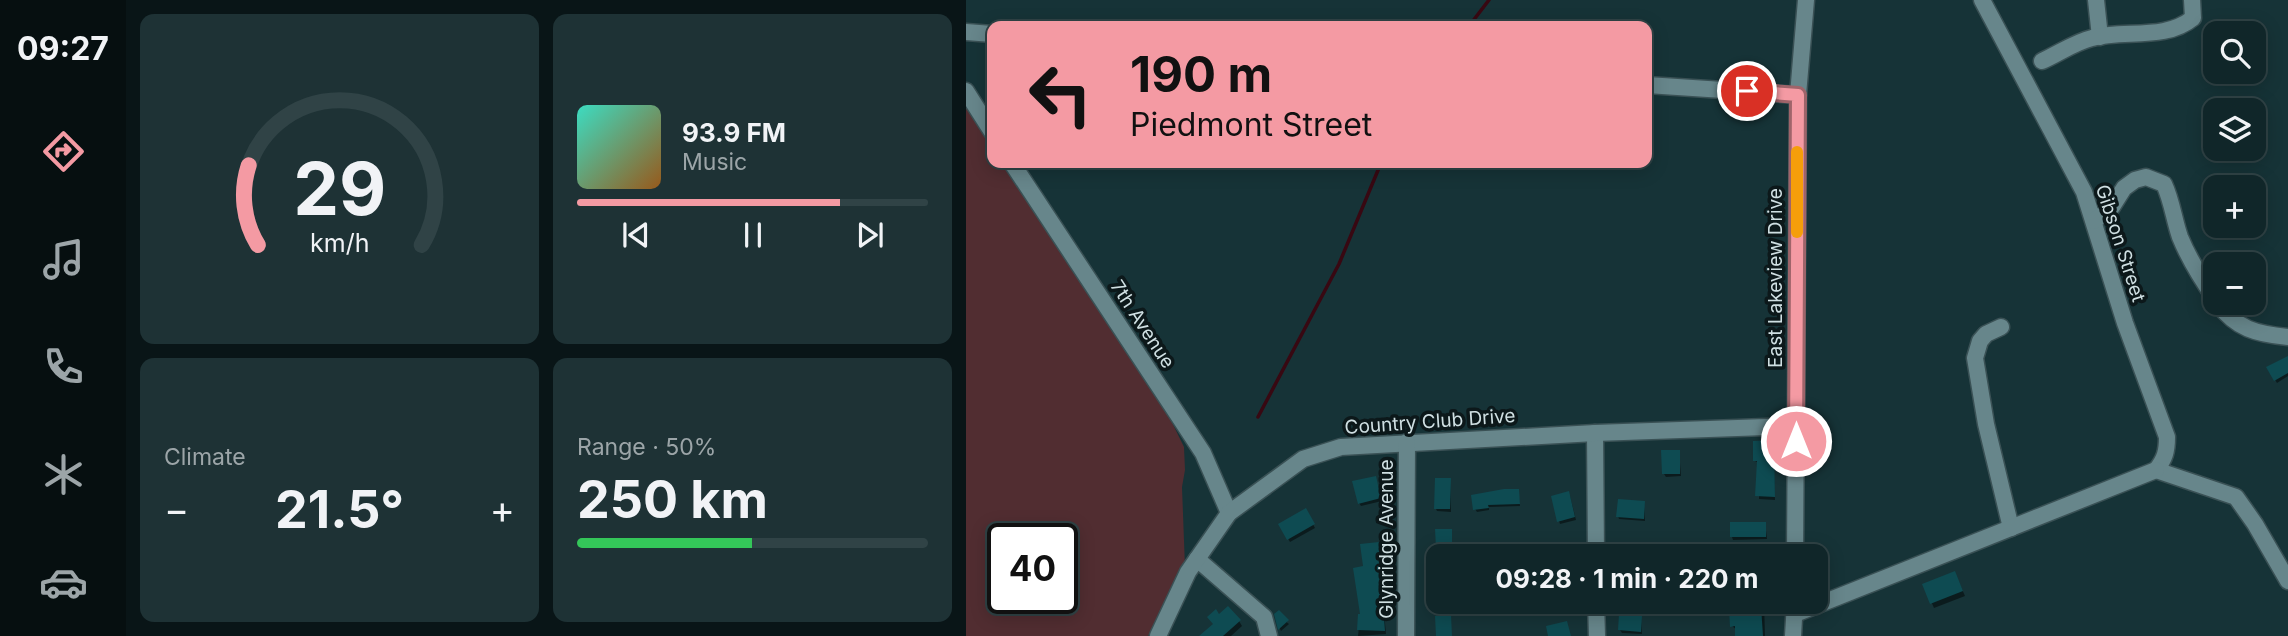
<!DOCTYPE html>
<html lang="en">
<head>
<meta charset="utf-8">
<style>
	:root { --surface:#102629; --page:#1e3235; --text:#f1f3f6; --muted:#9ca5a8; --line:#304346; --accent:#f49aa3 }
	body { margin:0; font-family:Inter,sans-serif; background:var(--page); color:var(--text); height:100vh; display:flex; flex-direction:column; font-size:26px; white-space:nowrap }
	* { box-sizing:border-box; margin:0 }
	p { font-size:23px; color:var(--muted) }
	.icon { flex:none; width:38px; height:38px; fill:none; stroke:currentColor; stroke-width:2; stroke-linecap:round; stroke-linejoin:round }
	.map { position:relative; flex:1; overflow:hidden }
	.panel { display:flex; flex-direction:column; gap:14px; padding:14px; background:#091517; width:840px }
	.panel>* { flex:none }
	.guide { position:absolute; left:21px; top:21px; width:665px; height:147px; border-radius:14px; box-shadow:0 4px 18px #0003,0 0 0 2px var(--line); background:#f49aa3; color:#111; overflow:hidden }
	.fabs { position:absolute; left:1237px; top:21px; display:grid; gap:14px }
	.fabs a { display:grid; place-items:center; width:63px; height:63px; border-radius:14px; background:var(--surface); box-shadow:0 4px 18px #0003,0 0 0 2px var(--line); font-size:35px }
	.speed { position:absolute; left:21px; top:523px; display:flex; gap:14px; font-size:35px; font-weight:700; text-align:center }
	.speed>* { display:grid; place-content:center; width:91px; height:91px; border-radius:50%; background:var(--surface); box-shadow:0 4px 18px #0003,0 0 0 2px var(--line); line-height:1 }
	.speed .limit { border:4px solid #111; border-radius:10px; background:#fff; color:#111 }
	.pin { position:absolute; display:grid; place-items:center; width:60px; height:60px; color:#fff; margin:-30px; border:4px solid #fff; border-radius:50%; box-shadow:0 2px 7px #0007 }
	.me { position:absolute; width:77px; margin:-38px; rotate:0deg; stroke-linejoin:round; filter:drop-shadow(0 0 5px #0008) }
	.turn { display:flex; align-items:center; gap:24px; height:147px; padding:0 28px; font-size:32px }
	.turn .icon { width:91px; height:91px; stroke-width:2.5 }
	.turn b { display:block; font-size:49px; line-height:60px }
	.big { font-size:52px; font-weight:700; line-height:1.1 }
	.panel .tile { flex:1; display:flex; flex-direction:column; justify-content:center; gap:10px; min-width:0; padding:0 24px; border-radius:14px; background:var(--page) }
	.panel .dial { align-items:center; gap:0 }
	.dial svg { height:182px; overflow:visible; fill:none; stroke:var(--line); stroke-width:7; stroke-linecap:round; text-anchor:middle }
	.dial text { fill:var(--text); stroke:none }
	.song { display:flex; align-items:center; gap:21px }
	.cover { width:84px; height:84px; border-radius:10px; background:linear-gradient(135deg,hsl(170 70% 55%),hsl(30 70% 35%)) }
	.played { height:7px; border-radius:4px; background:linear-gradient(90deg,var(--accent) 75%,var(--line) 75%) }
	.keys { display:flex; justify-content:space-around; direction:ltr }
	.heat { display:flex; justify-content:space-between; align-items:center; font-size:38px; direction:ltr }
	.charge { height:10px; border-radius:5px; background:linear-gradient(90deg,#34c759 50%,var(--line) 0) }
	.panel .tiles { flex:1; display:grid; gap:14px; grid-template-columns:repeat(2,1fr) }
	.trip { position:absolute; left:460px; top:544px; width:402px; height:70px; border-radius:14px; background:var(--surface); box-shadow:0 4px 18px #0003,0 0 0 2px var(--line); font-weight:700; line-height:70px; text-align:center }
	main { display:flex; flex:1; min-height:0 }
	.tabs { display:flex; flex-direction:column; width:126px; justify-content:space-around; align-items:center; background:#060f10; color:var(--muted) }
	.tabs .icon { width:49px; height:49px }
	.tabs .active { color:var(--accent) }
	.tabs b { font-size:32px; color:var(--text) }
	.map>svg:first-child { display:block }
	.green { fill:#512d31; fill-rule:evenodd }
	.shadow { fill:#0007 }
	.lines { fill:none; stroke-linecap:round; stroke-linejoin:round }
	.stream { stroke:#380812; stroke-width:3.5 }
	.building { fill:#0e4b52 }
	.minor-casing { stroke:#3a5155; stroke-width:19 }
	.minor { stroke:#67868b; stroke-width:16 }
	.route-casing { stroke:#9f646a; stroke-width:18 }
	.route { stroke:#f49aa3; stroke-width:12 }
	.slow { stroke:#f59e0b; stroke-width:12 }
	.labels { text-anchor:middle; stroke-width:7; stroke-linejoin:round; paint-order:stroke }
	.street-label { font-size:19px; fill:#cfdfe2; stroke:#0c181a }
</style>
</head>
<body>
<main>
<nav class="tabs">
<b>09:27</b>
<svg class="icon active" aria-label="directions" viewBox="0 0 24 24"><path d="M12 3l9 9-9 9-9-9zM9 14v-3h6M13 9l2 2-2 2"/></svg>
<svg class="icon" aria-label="music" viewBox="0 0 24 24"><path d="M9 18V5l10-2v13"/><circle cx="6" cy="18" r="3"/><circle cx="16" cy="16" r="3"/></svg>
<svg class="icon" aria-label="phone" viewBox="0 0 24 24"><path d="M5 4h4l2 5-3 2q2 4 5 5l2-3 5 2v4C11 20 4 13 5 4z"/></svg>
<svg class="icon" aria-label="climate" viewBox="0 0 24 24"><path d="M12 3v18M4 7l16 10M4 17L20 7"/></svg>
<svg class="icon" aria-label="car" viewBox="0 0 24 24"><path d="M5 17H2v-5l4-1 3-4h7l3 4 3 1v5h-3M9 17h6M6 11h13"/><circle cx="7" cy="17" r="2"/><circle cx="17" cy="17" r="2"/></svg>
</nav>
<section class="panel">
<div class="tiles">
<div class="tile dial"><svg viewBox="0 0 100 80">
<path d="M14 69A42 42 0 1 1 86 69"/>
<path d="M14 69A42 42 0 0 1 10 34" stroke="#f49aa3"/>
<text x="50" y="56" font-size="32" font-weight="700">29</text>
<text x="50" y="72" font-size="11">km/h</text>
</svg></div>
<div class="tile">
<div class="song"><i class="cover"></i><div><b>93.9 FM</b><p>Music</p></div></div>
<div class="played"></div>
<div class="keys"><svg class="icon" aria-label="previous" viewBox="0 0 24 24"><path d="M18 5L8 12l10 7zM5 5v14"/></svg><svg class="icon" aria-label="pause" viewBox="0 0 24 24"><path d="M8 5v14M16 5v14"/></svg><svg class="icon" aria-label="next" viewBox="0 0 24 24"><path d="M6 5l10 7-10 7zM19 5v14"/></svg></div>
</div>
<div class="tile"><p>Climate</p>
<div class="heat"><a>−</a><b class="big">21.5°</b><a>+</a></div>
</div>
<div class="tile"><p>Range · 50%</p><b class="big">250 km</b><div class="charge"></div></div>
</div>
</section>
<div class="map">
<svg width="1322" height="636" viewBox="0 0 1322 636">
	<rect width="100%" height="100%" fill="#163337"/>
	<!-- green -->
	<path class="green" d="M0,100L26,143V163H39L69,206L100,261L196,402L218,447L219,470L216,487L219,567L182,636H0ZM37,539H96V598H37Z"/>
	<!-- shadow -->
	<g class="shadow">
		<path d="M1322,363V376L1311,383L1302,368Z"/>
		<path d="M807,442L809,500L793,499V463L789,461Z"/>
		<path d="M713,451L715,476L700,477L698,474Z"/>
		<path d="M410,480L416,501L395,506L393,503Z"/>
		<path d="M484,480L485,512L471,511L470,509Z"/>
		<path d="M552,490L554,506L523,507V510L511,512L509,509Z"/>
		<path d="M604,496L610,520L594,524L593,521Z"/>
		<path d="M678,503L679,521L653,519L652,516Z"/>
		<path d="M339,510L349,528L324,542L314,524Z"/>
		<path d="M799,523L801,539L767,540L766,537Z"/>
		<path d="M485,531L486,551H473L471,548Z"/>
		<path d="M412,543L420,634L392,636L399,568Z"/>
		<path d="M606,552L608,556H585L584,554Z"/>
		<path d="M684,552L686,556H655V555Z"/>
		<path d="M991,578L999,596L968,608L958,585Z"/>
		<path d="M768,602H798L799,636H771V630L766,626Z"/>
		<path d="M310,614L323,624L315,631L314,629Z"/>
		<path d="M253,616L273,621L276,626L265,636H236L248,625Z"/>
		<path d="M675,617L676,634L656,633L654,630Z"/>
	</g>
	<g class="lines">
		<!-- stream -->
		<g class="stream">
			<path d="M503,26L523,0"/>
			<path d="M292,417L373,264L415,163"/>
		</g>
	</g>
	<!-- building -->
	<g class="building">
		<path d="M1322,356V373L1308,381L1300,367Z"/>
		<path d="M808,440L809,497L789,496L791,461H787V441Z"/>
		<path d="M695,450H714V474H696Z"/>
		<path d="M410,476L415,498L392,504L386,481Z"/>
		<path d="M469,478H485L484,509H468Z"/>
		<path d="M538,489H553L554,504L522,505L523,508L507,510L505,495Z"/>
		<path d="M603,491L609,517L591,522L585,496Z"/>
		<path d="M652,499L679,501L678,519L650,517Z"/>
		<path d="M340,508L349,524L321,540L312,524Z"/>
		<rect x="764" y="522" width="36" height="15"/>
		<path d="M469,529H486V548H470Z"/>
		<path d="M413,542L417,575H415L419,631L391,630L392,614H394L387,568L397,566L394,544Z"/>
		<path d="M989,571L997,591L964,604L956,584Z"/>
		<path d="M262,606L275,620L257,636H233L247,624L241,617L250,609L253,614Z"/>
		<path d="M795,606L797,636H769V626L764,627L763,608Z"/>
		<path d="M313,610L323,620L312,630L308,614Z"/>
		<path d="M653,614L676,616L675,632L652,630Z"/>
		<path d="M485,615L486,636H470L469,616Z"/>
		<path d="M601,621L605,636H582L580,626Z"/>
	</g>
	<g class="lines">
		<!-- minor casing -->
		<g class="minor-casing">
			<g id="minor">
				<path d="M1016,0L1118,192L1159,323L1201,437C1201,451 1199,459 1190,470L1270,497L1289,524L1322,581"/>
				<path d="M1130,0L1134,37"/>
				<path d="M0,32L26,34"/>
				<path d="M1076,61C1092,54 1109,42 1126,38C1158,29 1199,41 1227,18L1226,0"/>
				<path d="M681,85L832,95"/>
				<path d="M0,91L26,132"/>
				<path d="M46,163L237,453L263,513"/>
				<path d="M1128,221L1146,207L1158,188L1169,180L1180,177L1198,184C1206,201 1208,220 1214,237C1223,259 1236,280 1250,300"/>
				<path d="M1251,303C1271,329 1290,334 1322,337"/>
				<path d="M1035,327L1020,334L1014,341L1009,358L1020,424L1045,528"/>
				<path d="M629,433L630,556"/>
				<path d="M829,556L832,95L840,0"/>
				<path d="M231,559L298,617L303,636"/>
				<path d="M630,602L631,636"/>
				<path d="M829,614L1190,470"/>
				<path d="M192,636L222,572L263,513L337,459L375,447L629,433L829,426"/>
				<path d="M440,636L441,442"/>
				<path d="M827,636L829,602"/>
			</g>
		</g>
		<!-- minor -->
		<use href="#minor" class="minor"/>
	</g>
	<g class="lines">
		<!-- route casing -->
		<g class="route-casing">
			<path id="route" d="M781,91L832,95L830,441"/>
		</g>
		<!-- route -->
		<use href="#route" class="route"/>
		<!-- slow -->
		<path class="slow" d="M831,232V152"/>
	</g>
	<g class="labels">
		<!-- street labels -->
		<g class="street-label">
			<text transform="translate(1155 243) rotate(72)" y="7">Gibson Street</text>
			<text transform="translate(809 278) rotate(-90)" y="7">East Lakeview Drive</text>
			<text transform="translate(177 324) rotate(57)" y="7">7th Avenue</text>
			<text transform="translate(464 421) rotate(-4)" y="7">Country Club Drive</text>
			<text transform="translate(420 539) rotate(-90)" y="7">Glynridge Avenue</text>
		</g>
	</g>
</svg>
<div class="fabs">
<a><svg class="icon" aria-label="search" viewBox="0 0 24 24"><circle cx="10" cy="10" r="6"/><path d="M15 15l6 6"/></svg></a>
<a><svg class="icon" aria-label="layers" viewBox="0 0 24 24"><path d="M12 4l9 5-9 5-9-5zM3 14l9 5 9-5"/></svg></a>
<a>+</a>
<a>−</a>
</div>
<div class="speed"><div class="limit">40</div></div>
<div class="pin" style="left:781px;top:91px;background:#d93025"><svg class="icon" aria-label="arrive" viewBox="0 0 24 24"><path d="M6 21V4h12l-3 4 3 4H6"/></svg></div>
<svg class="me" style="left:830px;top:441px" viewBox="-20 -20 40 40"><circle r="17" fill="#f49aa3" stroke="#fff" stroke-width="3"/><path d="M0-11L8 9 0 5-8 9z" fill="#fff"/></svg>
<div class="trip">09:28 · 1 min · 220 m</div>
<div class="guide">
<div class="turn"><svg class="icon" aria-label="left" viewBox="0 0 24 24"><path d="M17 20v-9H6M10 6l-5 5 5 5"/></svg><div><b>190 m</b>Piedmont Street</div></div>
</div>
</div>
</main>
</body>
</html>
